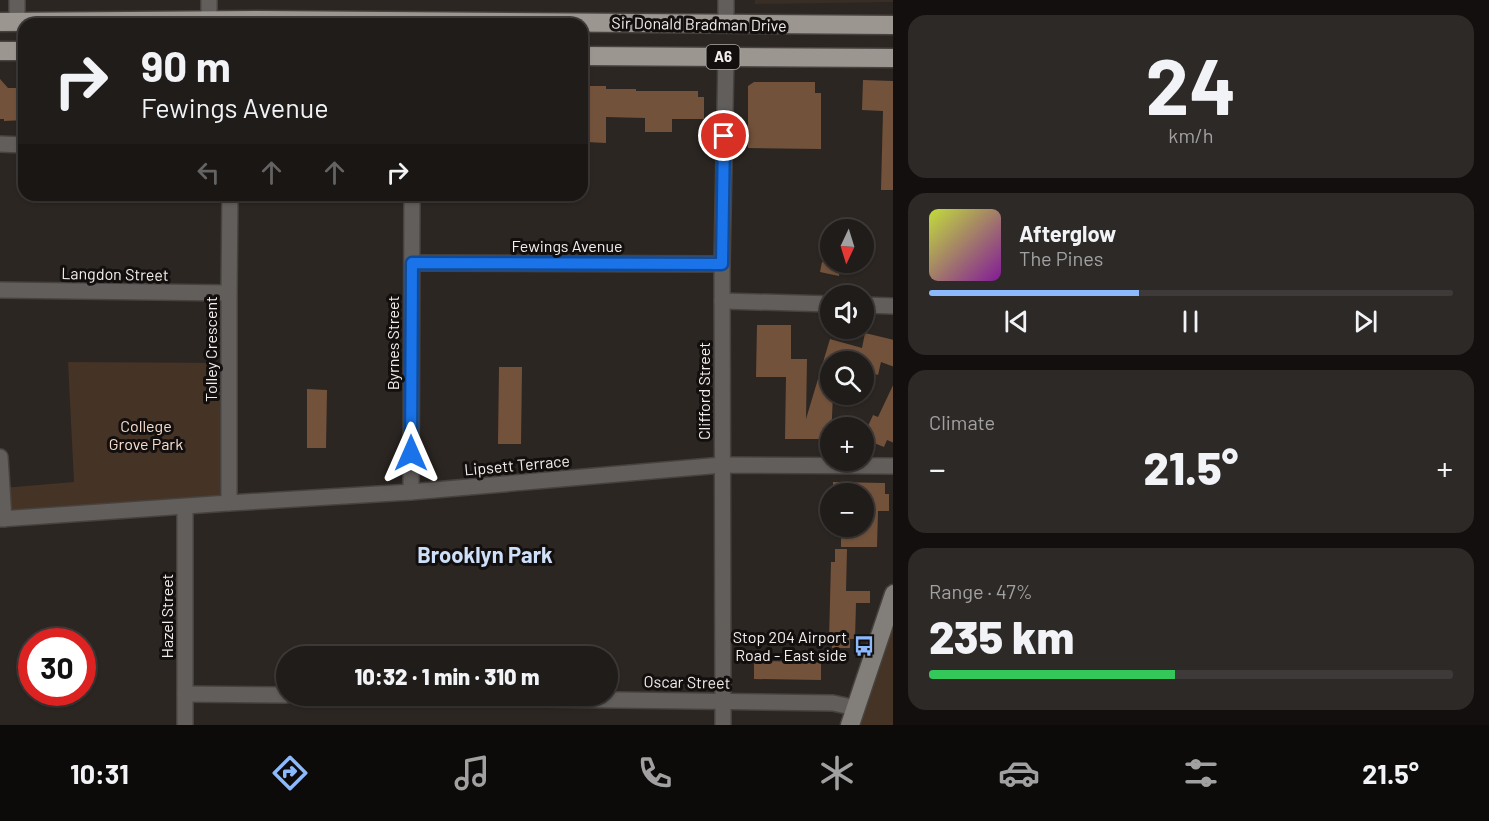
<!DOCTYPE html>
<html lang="en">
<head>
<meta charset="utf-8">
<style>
	:root { --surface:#201c1a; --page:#2d2927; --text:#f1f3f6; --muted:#a2a1a2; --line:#3d3a39; --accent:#8bb9fc }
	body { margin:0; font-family:Barlow,sans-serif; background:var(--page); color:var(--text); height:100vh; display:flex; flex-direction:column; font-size:22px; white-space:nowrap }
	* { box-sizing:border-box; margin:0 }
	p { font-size:20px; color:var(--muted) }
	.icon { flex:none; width:33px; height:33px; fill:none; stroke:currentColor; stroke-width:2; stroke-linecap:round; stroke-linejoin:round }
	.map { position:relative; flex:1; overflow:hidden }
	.sheet { display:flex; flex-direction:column; gap:15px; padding:15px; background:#120f0e; width:596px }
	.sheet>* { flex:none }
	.top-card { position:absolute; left:18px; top:18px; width:570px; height:183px; border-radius:18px; box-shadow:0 2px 4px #0004,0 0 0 2px var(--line); background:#201c1a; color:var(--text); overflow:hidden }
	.needle { width:39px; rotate:184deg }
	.buttons { position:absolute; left:820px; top:219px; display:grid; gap:12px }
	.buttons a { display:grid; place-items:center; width:54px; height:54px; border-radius:50%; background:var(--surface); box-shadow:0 2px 4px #0004,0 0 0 2px var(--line); font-size:30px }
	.speed { position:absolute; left:18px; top:628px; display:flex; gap:12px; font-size:30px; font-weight:700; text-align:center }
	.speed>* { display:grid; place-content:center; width:78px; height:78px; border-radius:50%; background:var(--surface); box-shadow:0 2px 4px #0004,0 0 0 2px var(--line); line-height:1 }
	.speed .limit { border:9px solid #d22; background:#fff; color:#111 }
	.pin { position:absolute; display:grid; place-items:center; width:51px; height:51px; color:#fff; margin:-26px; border:3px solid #fff; border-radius:50%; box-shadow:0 2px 6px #0007 }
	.me { position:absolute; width:66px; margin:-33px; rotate:0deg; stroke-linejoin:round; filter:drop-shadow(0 0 4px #0008) }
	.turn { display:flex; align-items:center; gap:21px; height:126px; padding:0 24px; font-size:27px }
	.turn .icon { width:78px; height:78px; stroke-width:2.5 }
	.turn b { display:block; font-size:42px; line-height:51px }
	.lanes { display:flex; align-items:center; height:57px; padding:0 24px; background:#0003; justify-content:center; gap:30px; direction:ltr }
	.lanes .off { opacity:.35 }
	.big { font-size:45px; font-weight:800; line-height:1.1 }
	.sheet .card { flex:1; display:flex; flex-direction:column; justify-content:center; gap:9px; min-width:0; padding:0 21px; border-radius:18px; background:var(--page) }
	.sheet .dial { align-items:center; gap:0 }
	.dial b { font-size:78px; line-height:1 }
	.song { display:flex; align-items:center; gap:18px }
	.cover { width:72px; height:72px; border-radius:9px; background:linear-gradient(135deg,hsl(70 70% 55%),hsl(290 70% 35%)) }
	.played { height:6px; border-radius:3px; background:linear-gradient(90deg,var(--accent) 40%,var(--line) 40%) }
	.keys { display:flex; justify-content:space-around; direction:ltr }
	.heat { display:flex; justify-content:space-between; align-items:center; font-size:33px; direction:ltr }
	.charge { height:9px; border-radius:4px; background:linear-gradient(90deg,#34c759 47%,var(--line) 0) }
	.trip { position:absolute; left:276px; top:646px; width:342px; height:60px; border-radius:30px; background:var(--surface); box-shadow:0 2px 4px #0004,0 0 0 2px var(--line); font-weight:800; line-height:60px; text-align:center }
	.tabs { display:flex; height:96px; justify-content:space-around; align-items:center; background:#0d0b0a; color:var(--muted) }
	.tabs .icon { width:42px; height:42px }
	.tabs .active { color:var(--accent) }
	.tabs b { font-size:27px; color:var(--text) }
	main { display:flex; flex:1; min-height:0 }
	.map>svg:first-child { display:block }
	.built { fill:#392e26 }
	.green { fill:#453326 }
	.building { fill:#73523b }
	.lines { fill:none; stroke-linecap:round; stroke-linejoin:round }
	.street-casing { stroke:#47423e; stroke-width:18 }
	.secondary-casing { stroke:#47423e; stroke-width:21 }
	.primary-casing { stroke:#47423e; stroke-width:21 }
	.street { stroke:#625e5c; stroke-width:15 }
	.secondary { stroke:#827e7a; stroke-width:18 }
	.primary { stroke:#9c9691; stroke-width:18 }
	.route-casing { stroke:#114b97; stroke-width:15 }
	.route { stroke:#1a73e8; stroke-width:10 }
	.labels { text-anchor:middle; stroke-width:6; stroke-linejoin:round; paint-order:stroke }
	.shield { fill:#120f0e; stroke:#afaba9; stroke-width:1.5 }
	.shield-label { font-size:15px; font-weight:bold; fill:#f2eeeb }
	.street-label { font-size:16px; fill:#f2eeeb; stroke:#120f0e }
	.park-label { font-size:16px; fill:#f7dece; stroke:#120f0e }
	.poi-label { font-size:16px; fill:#f2eeeb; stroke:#120f0e; text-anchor:end }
	.district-label { font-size:22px; font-weight:bold; fill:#cddff9; stroke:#120f0e }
</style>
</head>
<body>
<main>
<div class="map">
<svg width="894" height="725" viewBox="0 0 894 725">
	<rect width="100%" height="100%" fill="#2b2622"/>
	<!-- built -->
	<path class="built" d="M755,0H893L894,2L755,4Z"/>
	<!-- green -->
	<g class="green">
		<path d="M68,362L229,363V503L4,519L2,488L74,482Z"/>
		<path d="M893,622V725H859Z"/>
	</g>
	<!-- building -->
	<g class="building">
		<path d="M0,79L8,88H24V120L4,121V119H0Z"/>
		<path d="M863,80L894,81V190H881L883,111L862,110Z"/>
		<path d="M754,82H815V93H821V149L748,148V86Z"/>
		<path d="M586,86H606V89H636V91H698V97H704V119H672V132H645V118L606,117V143L586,142Z"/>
		<path d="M822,262H841L839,276L820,272Z"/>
		<path d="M757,325H791V359H807L806,419L830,339L862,348L865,333L894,340V367L881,362L878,375L864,371V362H831V394H833L831,439H785L786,377H756Z"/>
		<path d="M499,367H522L521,444H498Z"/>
		<path d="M894,383V443L887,440L884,447L864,439V435L873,415L878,417Z"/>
		<path d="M307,389L327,390L326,448H307Z"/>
		<path d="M833,482L885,483V494H889V511H878L877,547H841V535H857V526H864V494H833Z"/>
		<path d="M835,549H847L846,591H870V603H856L855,639H850V648H832V640H829L831,562H835Z"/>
		<path d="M754,661L821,662V680L754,679Z"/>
	</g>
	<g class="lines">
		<!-- street casing -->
		<g class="street-casing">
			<g id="street">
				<path d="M209,20V0"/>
				<path d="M17,22V0"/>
				<path d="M726,24V0"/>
				<path d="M0,144L24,145"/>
				<path d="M412,263L722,264"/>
				<path d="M0,290L229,293"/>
				<path d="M722,301L831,304"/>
				<path d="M864,305L894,306"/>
				<path d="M0,457L4,519"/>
				<path d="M411,492L412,195"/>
				<path d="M229,503V293L230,195"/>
				<path d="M0,519L229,503L411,492L722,465L894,466"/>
				<path d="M185,694L286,695"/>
				<path d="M338,696L833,703L856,708"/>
				<path d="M185,725V507"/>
				<path d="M723,725L722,264L726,57"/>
			</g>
		</g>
		<!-- secondary casing -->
		<g class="secondary-casing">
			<path id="secondary" d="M850,725L894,594"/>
		</g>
		<!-- primary casing -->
		<g class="primary-casing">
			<g id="primary">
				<path d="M0,22L259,20L894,25"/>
				<path d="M0,51H24"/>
				<path d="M582,56L894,58"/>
			</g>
		</g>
		<!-- street -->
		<use href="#street" class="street"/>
		<!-- secondary -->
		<use href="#secondary" class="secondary"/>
		<!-- primary -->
		<use href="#primary" class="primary"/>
	</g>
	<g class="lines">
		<!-- route casing -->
		<g class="route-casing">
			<path id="route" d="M411,453L412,263L722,264L724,136"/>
		</g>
		<!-- route -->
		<use href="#route" class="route"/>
	</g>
	<!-- icons -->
	<defs>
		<g id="bus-bare" transform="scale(1.62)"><path d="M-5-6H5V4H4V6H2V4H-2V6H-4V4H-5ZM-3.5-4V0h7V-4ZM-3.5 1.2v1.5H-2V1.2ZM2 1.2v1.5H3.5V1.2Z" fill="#8bb9fc" stroke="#120f0e" stroke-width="2.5" paint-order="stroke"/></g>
	</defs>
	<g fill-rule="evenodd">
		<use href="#bus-bare" x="864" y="646"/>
	</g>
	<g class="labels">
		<!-- shield labels -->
		<rect class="shield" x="706.5" y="45" width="33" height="24" rx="4.5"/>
		<g class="shield-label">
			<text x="723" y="62">A6</text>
		</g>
		<!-- street labels -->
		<g class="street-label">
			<text transform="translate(699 24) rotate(1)" y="6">Sir Donald Bradman Drive</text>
			<text x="567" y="252">Fewings Avenue</text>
			<text transform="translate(115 274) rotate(1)" y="6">Langdon Street</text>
			<text transform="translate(393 343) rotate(-90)" y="6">Byrnes Street</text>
			<text transform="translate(211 349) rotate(-90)" y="6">Tolley Crescent</text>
			<text transform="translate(704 391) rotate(-90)" y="6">Clifford Street</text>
			<text transform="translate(517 465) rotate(-5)" y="6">Lipsett Terrace</text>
			<text transform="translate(167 616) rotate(-90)" y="6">Hazel Street</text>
			<text transform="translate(687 682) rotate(1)" y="6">Oscar Street</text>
		</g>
		<!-- park labels -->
		<g class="park-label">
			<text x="146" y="432">College<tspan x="146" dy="18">Grove Park</tspan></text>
		</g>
		<!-- poi labels -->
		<g class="poi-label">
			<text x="847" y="643">Stop 204 Airport<tspan x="847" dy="18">Road - East side</tspan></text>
		</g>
		<!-- district labels -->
		<g class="district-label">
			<text x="485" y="563">Brooklyn Park</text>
		</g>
	</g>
</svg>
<div class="buttons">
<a><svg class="needle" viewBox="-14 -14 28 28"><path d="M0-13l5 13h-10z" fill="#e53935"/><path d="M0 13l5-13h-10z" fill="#a2a1a2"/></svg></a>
<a><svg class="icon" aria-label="sound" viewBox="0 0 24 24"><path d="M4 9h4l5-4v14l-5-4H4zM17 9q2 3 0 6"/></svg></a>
<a><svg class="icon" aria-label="search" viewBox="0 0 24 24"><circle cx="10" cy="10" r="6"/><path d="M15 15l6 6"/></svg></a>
<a>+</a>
<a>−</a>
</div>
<div class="speed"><div class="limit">30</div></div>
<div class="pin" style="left:724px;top:136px;background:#d93025"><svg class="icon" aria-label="arrive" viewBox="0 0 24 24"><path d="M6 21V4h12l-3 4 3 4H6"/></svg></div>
<svg class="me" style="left:411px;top:453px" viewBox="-20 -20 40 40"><path d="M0-17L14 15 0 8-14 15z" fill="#1a73e8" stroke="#fff" stroke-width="4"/></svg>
<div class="trip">10:32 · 1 min · 310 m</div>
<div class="top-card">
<div class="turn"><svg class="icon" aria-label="right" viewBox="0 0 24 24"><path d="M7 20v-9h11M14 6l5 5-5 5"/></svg><div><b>90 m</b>Fewings Avenue</div></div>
<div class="lanes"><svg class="icon off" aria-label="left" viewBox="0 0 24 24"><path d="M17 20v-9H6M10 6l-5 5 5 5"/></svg><svg class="icon off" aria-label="ahead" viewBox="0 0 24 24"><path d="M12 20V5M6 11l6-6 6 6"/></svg><svg class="icon off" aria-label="ahead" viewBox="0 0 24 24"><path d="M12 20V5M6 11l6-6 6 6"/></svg><svg class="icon" aria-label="right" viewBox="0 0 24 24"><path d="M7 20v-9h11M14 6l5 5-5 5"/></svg></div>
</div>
</div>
<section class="sheet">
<div class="card dial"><b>24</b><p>km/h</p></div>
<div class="card">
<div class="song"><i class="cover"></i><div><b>Afterglow</b><p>The Pines</p></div></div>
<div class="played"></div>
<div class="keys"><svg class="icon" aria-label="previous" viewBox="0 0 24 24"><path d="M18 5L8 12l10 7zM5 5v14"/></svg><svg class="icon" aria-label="pause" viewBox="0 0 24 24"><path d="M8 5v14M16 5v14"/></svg><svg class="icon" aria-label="next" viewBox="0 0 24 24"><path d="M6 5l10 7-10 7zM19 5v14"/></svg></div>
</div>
<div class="card"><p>Climate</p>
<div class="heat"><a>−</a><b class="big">21.5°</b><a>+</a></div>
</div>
<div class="card"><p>Range · 47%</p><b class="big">235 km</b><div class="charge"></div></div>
</section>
</main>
<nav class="tabs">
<b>10:31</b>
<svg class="icon active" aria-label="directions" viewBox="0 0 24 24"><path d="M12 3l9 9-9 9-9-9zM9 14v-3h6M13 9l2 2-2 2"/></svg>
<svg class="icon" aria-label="music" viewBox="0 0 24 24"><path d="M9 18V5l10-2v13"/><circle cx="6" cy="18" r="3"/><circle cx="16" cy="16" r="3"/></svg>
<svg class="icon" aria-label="phone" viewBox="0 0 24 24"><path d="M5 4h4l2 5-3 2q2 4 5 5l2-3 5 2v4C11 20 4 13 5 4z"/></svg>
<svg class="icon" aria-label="climate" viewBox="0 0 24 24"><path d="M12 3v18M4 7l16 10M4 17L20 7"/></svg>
<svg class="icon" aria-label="car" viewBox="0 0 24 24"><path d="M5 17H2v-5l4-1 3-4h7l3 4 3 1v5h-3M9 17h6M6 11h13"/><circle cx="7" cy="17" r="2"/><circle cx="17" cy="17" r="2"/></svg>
<svg class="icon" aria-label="filters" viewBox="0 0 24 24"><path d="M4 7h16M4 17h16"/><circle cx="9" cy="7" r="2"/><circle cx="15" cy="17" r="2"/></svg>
<b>21.5°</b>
</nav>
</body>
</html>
